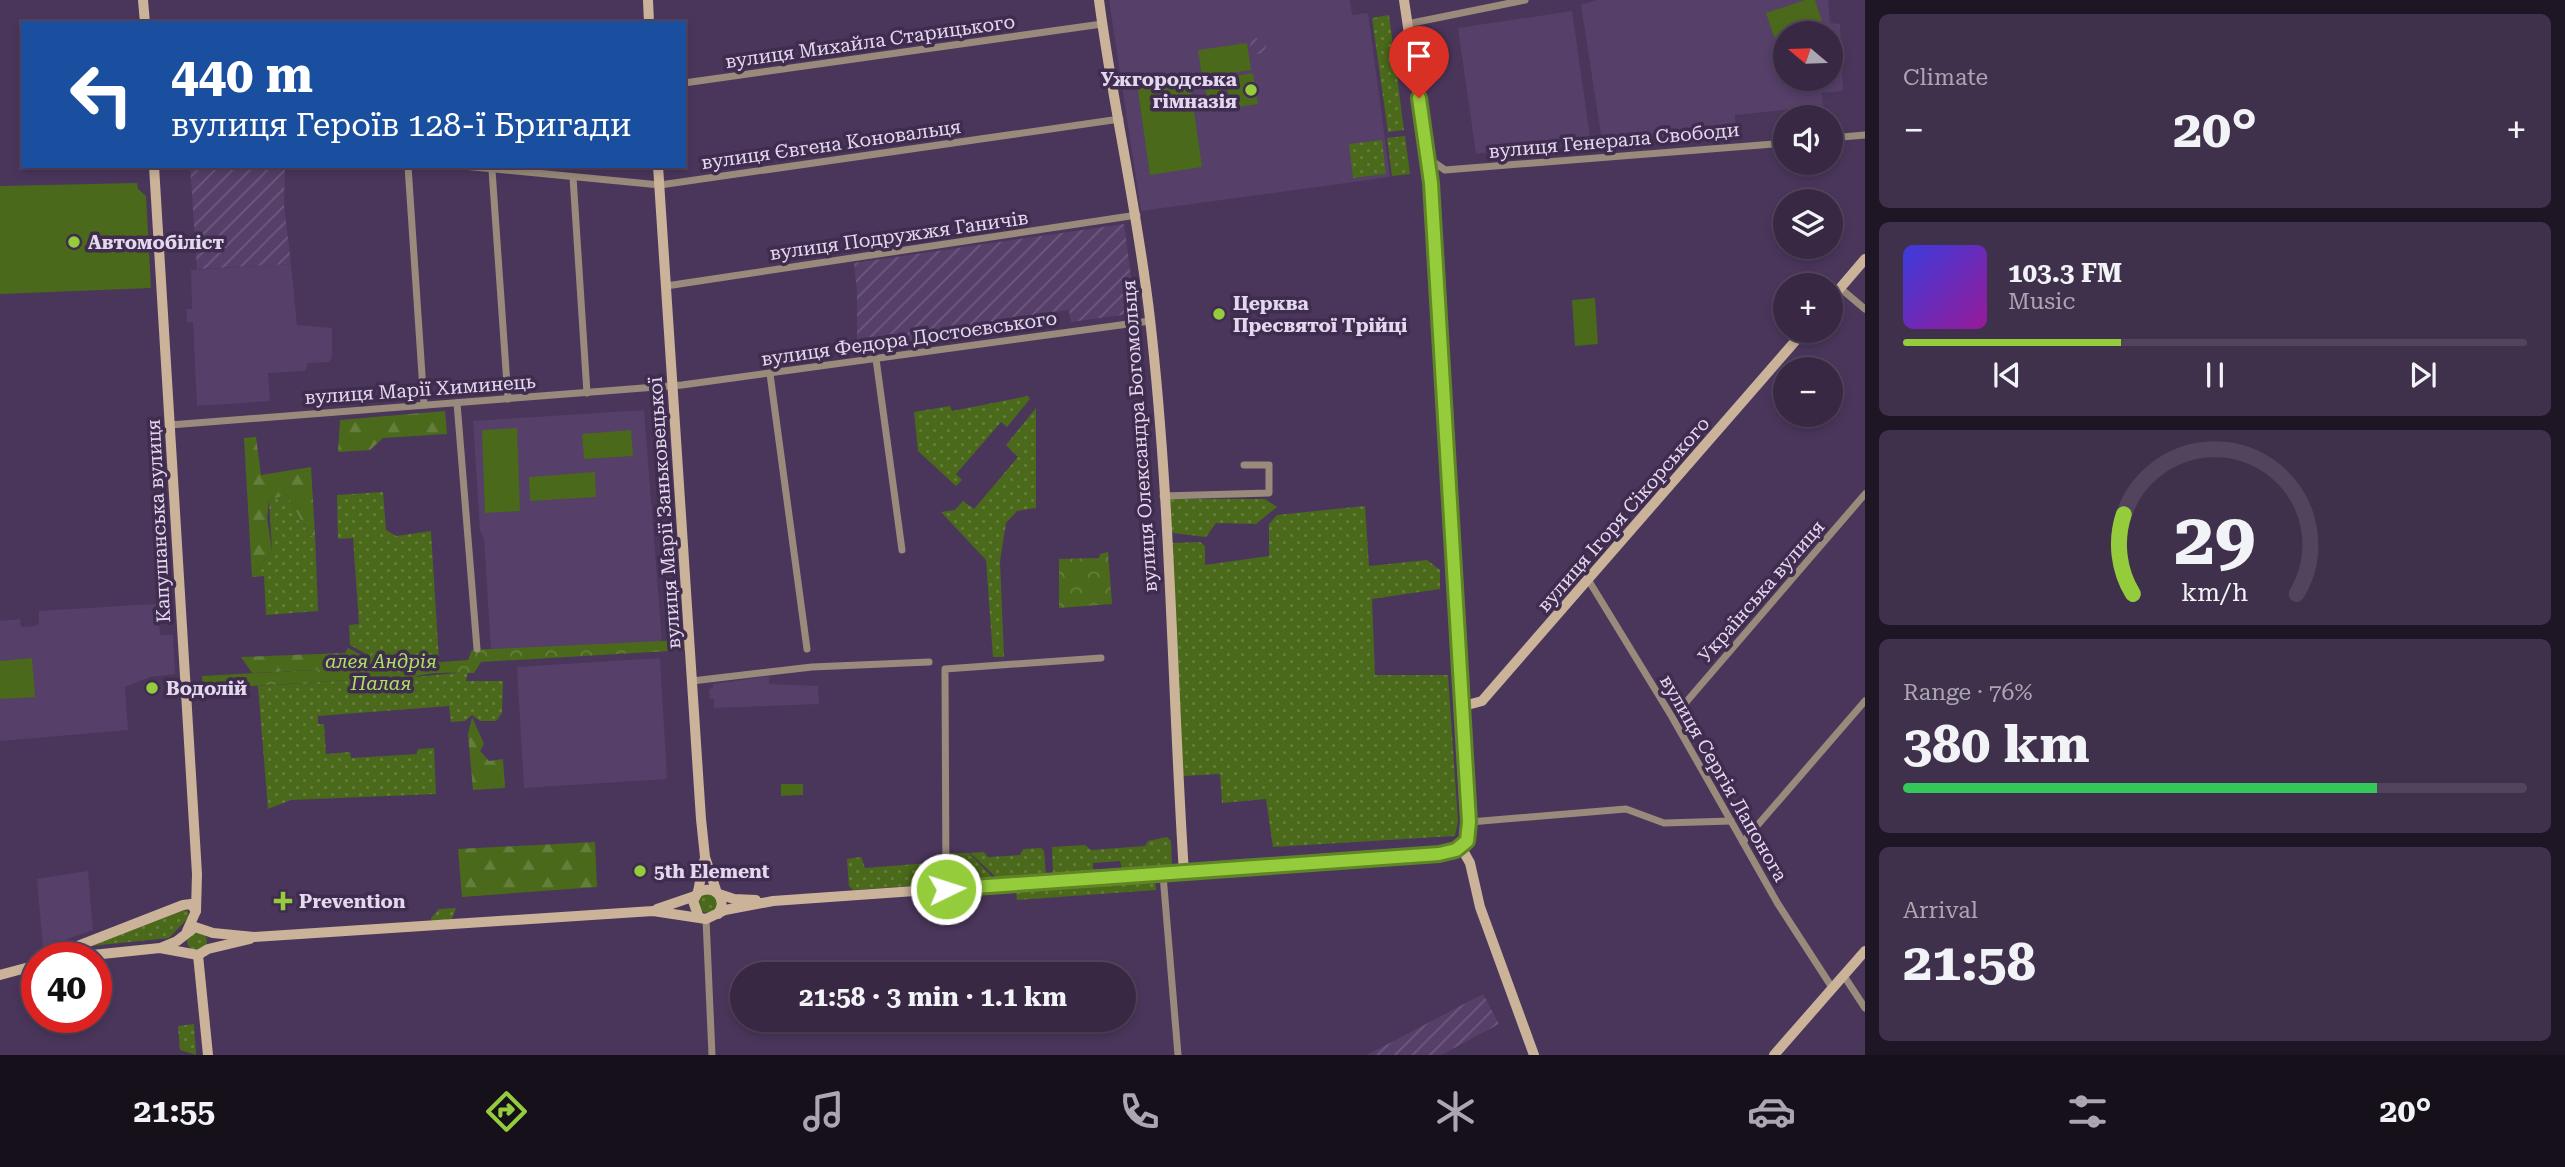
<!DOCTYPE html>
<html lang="en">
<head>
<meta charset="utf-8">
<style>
	:root { --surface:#382844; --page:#3f304b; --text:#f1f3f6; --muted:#aba6b2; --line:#52445d; --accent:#94cc3b }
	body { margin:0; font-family:"Roboto Serif",serif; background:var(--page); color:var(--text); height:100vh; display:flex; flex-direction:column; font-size:26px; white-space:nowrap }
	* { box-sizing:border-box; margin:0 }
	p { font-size:23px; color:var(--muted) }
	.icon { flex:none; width:38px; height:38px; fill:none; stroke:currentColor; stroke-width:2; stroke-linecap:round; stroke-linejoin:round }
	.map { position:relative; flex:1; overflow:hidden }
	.drawer { display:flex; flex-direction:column; gap:14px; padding:14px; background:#1f1625; width:700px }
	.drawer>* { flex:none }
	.guide { position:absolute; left:21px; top:21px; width:665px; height:147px; border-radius:0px; box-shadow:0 4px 10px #0003,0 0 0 2px var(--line); background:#1a4fa0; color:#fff; overflow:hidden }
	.needle { width:46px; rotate:289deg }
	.controls { position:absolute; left:1773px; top:21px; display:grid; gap:14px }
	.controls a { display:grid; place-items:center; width:70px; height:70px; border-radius:50%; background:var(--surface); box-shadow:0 4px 10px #0003,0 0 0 2px var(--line); font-size:35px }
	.speed { position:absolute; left:21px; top:942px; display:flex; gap:14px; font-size:35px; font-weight:700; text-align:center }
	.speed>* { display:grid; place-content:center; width:91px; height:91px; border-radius:50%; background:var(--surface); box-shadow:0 4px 10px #0003,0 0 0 2px var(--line); line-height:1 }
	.speed .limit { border:10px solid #d22; background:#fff; color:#111 }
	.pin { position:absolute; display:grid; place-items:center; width:60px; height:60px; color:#fff; margin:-72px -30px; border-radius:50% 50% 50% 0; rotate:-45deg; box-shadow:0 0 7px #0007 }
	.pin .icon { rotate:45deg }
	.me { position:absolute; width:77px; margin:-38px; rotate:86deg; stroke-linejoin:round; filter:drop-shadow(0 0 5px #0008) }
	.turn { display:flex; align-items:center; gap:24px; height:147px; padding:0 35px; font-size:32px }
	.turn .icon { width:91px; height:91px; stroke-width:2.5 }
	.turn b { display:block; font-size:49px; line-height:60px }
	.big { font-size:52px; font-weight:700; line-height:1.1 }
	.drawer .widget { flex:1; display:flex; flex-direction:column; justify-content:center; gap:10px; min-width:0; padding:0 24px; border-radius:10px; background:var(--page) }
	.drawer .dial { align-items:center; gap:0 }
	.dial svg { height:182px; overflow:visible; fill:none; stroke:var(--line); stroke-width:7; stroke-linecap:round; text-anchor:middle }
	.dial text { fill:var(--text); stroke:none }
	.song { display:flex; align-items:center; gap:21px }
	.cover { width:84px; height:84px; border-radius:10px; background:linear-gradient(135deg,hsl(240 70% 55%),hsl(300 70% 35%)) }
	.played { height:7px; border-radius:4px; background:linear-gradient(90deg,var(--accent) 35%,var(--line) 35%) }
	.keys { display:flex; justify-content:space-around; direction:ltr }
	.heat { display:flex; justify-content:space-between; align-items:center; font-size:38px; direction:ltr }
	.charge { height:10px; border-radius:5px; background:linear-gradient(90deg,#34c759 76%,var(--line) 0) }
	.trip { position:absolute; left:730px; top:962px; width:406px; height:70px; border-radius:35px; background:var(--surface); box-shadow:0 4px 10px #0003,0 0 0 2px var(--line); font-weight:700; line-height:70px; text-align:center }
	.menu { display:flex; height:112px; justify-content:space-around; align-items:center; background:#16101b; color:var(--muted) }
	.menu .icon { width:49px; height:49px }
	.menu .on { color:var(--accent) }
	.menu b { font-size:32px; color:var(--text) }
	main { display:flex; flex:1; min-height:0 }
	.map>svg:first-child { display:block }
	.built { fill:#563f69; fill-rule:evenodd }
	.industrial { fill:url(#industrial-furrows) }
	.grass { fill:url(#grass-dots) }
	.forest { fill:url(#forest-firs) }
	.park { fill:url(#park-crowns) }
	.pitch { fill:#4a691a }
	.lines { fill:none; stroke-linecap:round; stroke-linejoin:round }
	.street { stroke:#998a7b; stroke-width:7 }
	.secondary { stroke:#cbb39a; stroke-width:10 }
	.route-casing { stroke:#608526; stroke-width:18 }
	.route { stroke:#94cc3b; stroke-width:12 }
	.poi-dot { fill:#94cc3b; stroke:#3f2c4f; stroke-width:2.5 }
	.labels { text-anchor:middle; stroke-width:7; stroke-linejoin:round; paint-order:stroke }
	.street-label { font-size:19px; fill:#e4d8ef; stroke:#3f2c4f }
	.poi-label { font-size:19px; font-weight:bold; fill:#e4d8ef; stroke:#3f2c4f; text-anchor:start }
	.park-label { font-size:19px; font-style:italic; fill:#ace261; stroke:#3f2c4f }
</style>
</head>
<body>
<main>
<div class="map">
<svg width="1865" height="1055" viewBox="0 0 1865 1055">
	<defs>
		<pattern id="industrial-furrows" width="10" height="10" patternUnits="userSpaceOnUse" patternTransform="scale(1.75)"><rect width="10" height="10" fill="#563f69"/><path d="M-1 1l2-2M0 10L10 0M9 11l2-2" fill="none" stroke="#6e5a7f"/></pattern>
		<pattern id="grass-dots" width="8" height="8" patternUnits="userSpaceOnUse" patternTransform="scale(1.75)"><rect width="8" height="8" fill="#4a691a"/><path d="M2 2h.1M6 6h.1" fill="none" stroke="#647e3c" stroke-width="1.8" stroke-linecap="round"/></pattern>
		<pattern id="forest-firs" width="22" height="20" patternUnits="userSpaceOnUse" patternTransform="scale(1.75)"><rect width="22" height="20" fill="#4a691a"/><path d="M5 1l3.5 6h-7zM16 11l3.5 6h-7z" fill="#647e3c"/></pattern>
		<pattern id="park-crowns" width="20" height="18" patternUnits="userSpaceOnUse" patternTransform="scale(1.75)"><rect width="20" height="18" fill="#4a691a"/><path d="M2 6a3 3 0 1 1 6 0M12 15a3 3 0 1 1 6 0" fill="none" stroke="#647e3c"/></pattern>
	</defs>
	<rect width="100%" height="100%" fill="#4a365b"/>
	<!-- built -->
	<g class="built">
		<path d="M1109,0H1350L1352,15L1368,13L1390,177L1141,211Z"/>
		<path d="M1596,0H1828L1830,23L1840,24L1843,91L1822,93L1823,106L1735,115L1736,134L1602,141L1581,5ZM1785,33H1830V79H1785Z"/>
		<path d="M1572,11L1590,137L1476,154L1458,28Z"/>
		<path d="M291,264L297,325L332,328V357L329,362L308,363L305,371L268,373L270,401L197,406L193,322H187L186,309H192L191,270Z"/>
		<path d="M644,410L662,642L491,651L484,539L480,531L473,421Z"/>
		<path d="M170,603L172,620L159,621L160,635H173L175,674L150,677L125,687L128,730L0,741V621L20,619L21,627L34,626L39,624V611Z"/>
		<path d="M660,658L667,779L524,788L517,667Z"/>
		<path d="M769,676V684L818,686L819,704L714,708V699H710L709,689L713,688V684Z"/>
		<path d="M88,871L93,930L43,948L37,879Z"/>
	</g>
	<!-- industrial -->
	<g class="industrial">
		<circle cx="1258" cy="46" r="8"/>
		<path d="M190,166H285L284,206L291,264L197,269Z"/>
		<path d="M1124,224L1136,313L1071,322L1069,310L1043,313L1044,326L857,347V291L854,263Z"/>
		<path d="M1483,994L1499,1024L1441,1055H1367Z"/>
	</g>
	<!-- grass -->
	<g class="grass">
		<path d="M1389,15L1404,130L1388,132L1372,18Z"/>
		<path d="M1405,136L1410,174L1392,176L1387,138Z"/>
		<path d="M1382,140L1386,174L1353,178L1349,144Z"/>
		<path d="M1028,396L1030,399L1007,427L1001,422L956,474L962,480L956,486L918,451L914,412L950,406L952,411Z"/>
		<path d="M1036,408V508L1017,511L1006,523L1000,561L1004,657H993L986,560L941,512L955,510L963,501L974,509L1018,457L1006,445Z"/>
		<path d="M383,492L386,530L396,536L431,531L439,662L414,664L392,652L368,655L350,645L349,625L359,624L353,538L338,539L337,495Z"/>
		<path d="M287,495L310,536L315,535L318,611L266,615L264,576L252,577L272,550L269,500Z"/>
		<path d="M1168,499H1265L1277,507L1256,524L1216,523L1206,537L1173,533L1170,529Z"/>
		<path d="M1365,506L1369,566L1427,560L1440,570V589L1372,599L1375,675H1448L1458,821L1455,836L1273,847L1266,799L1222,803L1220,774L1183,776L1169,543L1200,542L1205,546V565L1269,556V524L1277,515Z"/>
		<path d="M468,672L466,681H503L502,713L496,721H480L472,715L465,721L451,722L449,706L318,716V724H324L326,754L350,752L351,758L417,754L418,749L434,748L436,794L291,800L268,809L258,686L350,680L369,692H390L414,677Z"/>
		<path d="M1167,837L1171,841L1172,867L1122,870L1120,861L1093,863V872L1053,873L1052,847L1085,845L1091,850L1145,846L1148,841Z"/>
		<path d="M1041,848L1044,851L1046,875L999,880L970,853L984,852L988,857L1020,855L1023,849Z"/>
		<path d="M952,853H969L995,880L951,883Z"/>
		<path d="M861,857L865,868L942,862V881L939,884L853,890L849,886L847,859Z"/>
		<path d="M1155,880L1156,890L1017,900L1016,890Z"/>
		<circle cx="708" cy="903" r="10"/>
		<path d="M456,908L452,919L432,921L431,918L439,909Z"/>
		<path d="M184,910L188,911L189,917L169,938L91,946Z"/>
		<circle cx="197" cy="941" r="10"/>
		<path d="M194,1024L196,1055L180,1050L178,1026Z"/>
	</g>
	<!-- forest -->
	<g class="forest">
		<path d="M445,411L447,434L383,438L370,450L338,452L340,420Z"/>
		<path d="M256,437L261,475L311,467L315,535L310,536L287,495L269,500L267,518L272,550L252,577L244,438Z"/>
		<path d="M348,648L365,657L352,668L252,673L241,657L345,653Z"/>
		<path d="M472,717L484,744L480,751L489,761L503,759L505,788L473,790L468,734Z"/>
		<path d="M595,842L597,887L462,897L458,849Z"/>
	</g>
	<!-- park -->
	<g class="park">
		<path d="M1108,552L1112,604L1059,608V559L1099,558L1100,554Z"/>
		<path d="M685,640L686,650L481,662L474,673C456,673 432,671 414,677C382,689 385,703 350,680L203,689L202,676L352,668L371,653L392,652L414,664L468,660L472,650Z"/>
	</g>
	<!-- pitch -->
	<g class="pitch">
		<path d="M1805,0H1815L1822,21L1774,37L1766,13Z"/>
		<path d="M1247,43L1251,70L1202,77L1198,50Z"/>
		<path d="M1253,73L1258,104L1230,108L1226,77Z"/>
		<path d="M1189,76L1202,167L1150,175L1137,84Z"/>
		<path d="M1222,76L1227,109L1209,112L1204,79Z"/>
		<path d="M137,183L138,189L146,196L151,288L0,294V186Z"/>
		<path d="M1595,298L1598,344L1575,346L1572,300Z"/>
		<path d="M517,428L520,511L485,513L482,430Z"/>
		<path d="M631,430L633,456L584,459L582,434Z"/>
		<path d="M595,472L596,497L530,501L529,477Z"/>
		<path d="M32,658L35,697L0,699V661Z"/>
		<path d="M781,784H803V795L781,796Z"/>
	</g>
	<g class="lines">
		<!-- street -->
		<g class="street">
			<path d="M1407,24L1525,0"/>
			<path d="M684,83L1102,24"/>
			<path d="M1830,138L1865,135"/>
			<path d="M1429,159L1445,170L1785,143"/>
			<path d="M408,166L424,405"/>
			<path d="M463,166L660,185L1120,119"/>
			<path d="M492,170L508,399"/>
			<path d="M573,177L587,393"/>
			<path d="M666,286L1137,215"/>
			<path d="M1840,288L1865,309"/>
			<path d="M876,359L902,550"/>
			<path d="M770,374L807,649"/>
			<path d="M457,403L477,649"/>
			<path d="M170,425L682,385L1150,321"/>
			<path d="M1163,496L1269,493V465H1244"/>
			<path d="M1589,581L1672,717L1778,904L1833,989"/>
			<path d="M692,681L812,667L929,662"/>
			<path d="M1681,708L1865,494"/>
			<path d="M1470,822L1626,809L1664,823L1731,821"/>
			<path d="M1743,842L1865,701"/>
			<path d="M1163,875L1178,1055"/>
			<path d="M946,889L945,669L1101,658"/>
			<path d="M706,919L712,1055"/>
			<path d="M1844,976L1865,1008"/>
		</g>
		<!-- secondary -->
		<g class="secondary">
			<path d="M143,0L145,23"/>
			<path d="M648,0L649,23"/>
			<path d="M1099,0C1113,107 1138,212 1150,319C1171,502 1172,689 1184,873"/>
			<path d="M154,166L197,874L196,911L187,931"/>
			<path d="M658,166L701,819L705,857L716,890"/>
			<path d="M1830,300L1865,259"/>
			<path d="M1460,707L1482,701L1804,331"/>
			<path d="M1461,847L1470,863L1480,907L1534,1055"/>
			<path d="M698,892L704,861"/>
			<path d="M719,894L734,899L756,900"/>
			<path d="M657,909L695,896"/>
			<path d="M698,915L693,901L698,892C715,884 728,898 718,914"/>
			<path d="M160,948L177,941L195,927L213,933L254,937L653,911L706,919L725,910L773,901L1439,854L1464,845L1469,837L1470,822L1431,183L1404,0"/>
			<path d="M198,955L208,1055"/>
			<path d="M60,957L70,949L183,905L191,904L196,911"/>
			<path d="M73,957L160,948L198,955L208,949L250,939"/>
			<path d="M0,975L37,965"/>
			<path d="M1774,1055L1865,951"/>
		</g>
	</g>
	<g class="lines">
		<!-- route casing -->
		<g class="route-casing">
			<path id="route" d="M946,889L1439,854L1456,850L1467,841L1469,822L1431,183L1419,98"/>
		</g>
		<!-- route -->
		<use href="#route" class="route"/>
	</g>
	<!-- markers -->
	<g class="poi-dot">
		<circle cx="1251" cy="90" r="7"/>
		<circle cx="74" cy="242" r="7"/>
		<circle cx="1219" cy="314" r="7"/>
		<circle cx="152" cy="688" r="7"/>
		<circle cx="640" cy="871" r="7"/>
		<path d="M279.5 890.5h7v7h7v7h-7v7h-7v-7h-7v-7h7z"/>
	</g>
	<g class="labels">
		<!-- street labels -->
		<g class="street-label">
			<text transform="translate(870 41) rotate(-8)" y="7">вулиця Михайла Старицького</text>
			<text transform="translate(1614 140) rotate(-5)" y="7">вулиця Генерала Свободи</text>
			<text transform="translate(831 144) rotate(-8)" y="7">вулиця Євгена Коновальця</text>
			<text transform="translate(899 235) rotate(-8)" y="7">вулиця Подружжя Ганичів</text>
			<text transform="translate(909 338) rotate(-8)" y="7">вулиця Федора Достоєвського</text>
			<text transform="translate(420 389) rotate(-4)" y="7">вулиця Марії Химинець</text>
			<text transform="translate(1139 436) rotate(-94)" y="7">вулиця Олександра Богомольця</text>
			<text transform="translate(664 513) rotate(-94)" y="7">вулиця Марії Заньковецької</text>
			<text transform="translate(1623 514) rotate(-49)" y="7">вулиця Ігоря Сікорського</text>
			<text transform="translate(158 521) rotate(-93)" y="7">Капушанська вулиця</text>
			<text transform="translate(1761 591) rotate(-49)" y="7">Українська вулиця</text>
			<text transform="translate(1724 778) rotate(60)" y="7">вулиця Сергія Лапонога</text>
		</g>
		<!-- poi labels -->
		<g class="poi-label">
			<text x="1237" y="86" text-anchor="end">Ужгородська<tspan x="1237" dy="22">гімназія</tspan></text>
			<text x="88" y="249">Автомобіліст</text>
			<text x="1233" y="310">Церква<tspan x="1233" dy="22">Пресвятої Трійці</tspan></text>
			<text x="166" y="695">Водолій</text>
			<text x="654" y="878">5th Element</text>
			<text x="299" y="908">Prevention</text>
		</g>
		<!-- park labels -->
		<g class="park-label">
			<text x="381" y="668">алея Андрія<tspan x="381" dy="22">Палая</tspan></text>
		</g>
	</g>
</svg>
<div class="controls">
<a><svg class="needle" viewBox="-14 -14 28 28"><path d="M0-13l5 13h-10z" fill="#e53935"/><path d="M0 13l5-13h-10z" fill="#aba6b2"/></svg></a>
<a><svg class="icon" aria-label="sound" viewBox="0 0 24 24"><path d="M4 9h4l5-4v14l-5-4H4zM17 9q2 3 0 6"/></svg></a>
<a><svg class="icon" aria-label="layers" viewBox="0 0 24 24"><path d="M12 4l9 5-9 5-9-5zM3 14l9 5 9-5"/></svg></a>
<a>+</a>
<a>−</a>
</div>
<div class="speed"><div class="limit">40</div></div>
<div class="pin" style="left:1419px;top:98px;background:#d93025"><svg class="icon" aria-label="arrive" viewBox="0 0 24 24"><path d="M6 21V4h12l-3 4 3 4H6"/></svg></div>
<svg class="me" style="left:946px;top:889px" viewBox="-20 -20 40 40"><circle r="17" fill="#94cc3b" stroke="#fff" stroke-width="3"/><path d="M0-11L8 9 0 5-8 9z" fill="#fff"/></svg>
<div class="trip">21:58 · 3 min · 1.1 km</div>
<div class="guide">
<div class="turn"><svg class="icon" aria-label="left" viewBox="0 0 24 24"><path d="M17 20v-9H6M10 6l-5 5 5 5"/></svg><div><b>440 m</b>вулиця Героїв 128-ї Бригади</div></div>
</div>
</div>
<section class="drawer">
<div class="widget"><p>Climate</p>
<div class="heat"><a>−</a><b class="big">20°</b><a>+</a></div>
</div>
<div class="widget">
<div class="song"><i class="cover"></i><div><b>103.3 FM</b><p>Music</p></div></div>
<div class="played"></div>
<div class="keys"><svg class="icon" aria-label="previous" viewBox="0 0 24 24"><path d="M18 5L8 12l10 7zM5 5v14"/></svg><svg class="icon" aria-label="pause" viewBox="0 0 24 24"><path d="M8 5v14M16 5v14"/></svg><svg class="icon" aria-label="next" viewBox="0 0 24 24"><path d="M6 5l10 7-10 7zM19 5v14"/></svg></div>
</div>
<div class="widget dial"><svg viewBox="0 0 100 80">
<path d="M14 69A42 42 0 1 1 86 69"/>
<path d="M14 69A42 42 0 0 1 10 34" stroke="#94cc3b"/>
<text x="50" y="56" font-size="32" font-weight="700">29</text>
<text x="50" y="72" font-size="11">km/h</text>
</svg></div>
<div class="widget"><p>Range · 76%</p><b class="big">380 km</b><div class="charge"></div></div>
<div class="widget"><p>Arrival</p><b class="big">21:58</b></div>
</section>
</main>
<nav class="menu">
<b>21:55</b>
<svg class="icon on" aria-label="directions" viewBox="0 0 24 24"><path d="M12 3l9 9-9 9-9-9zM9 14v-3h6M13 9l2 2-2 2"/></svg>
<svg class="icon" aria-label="music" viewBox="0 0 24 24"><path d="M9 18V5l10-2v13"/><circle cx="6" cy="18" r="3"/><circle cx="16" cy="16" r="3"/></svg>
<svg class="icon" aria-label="phone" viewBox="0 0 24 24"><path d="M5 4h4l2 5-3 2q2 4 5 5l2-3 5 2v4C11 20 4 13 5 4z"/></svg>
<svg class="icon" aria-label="climate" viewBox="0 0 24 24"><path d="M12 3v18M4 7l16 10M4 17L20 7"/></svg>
<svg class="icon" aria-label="car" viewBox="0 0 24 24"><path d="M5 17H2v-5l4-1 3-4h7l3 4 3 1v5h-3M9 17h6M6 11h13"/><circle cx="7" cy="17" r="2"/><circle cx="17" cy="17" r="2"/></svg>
<svg class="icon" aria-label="filters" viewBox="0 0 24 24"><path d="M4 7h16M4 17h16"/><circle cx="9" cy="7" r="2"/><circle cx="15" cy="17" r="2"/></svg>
<b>20°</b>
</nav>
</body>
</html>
